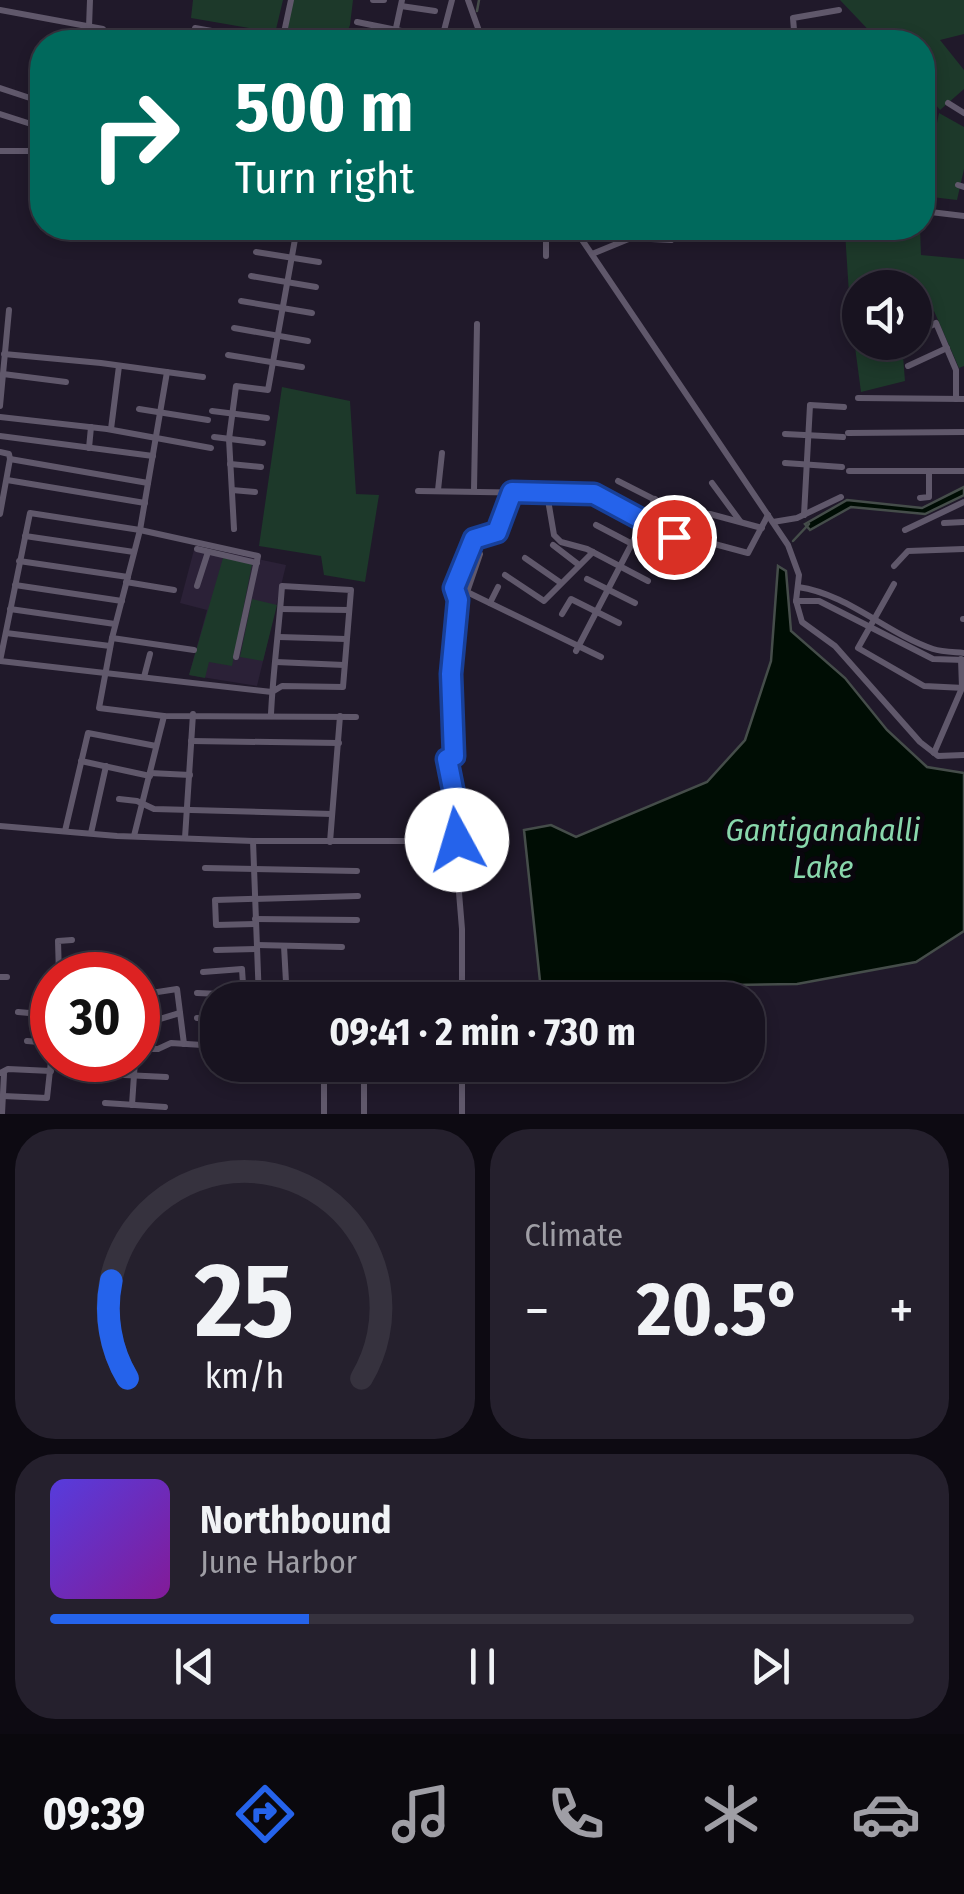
<!DOCTYPE html>
<html lang="en">
<head>
<meta charset="utf-8">
<style>
	:root { --surface:#181320; --page:#25202d; --text:#f1f3f6; --muted:#9f9ea5; --line:#36323e; --accent:#2563eb }
	body { margin:0; font-family:"Fira Sans Condensed",sans-serif; background:var(--page); color:var(--text); height:100vh; display:flex; flex-direction:column; font-size:38px; white-space:nowrap }
	* { box-sizing:border-box; margin:0 }
	p { font-size:32px; color:var(--muted) }
	.icon { flex:none; width:55px; height:55px; fill:none; stroke:currentColor; stroke-width:2; stroke-linecap:round; stroke-linejoin:round }
	.map { position:relative; height:1114px; overflow:hidden }
	.side { display:flex; flex-direction:column; gap:15px; padding:15px; background:#0d0a12; flex:1 }
	.side>* { flex:none }
	.hud { position:absolute; left:30px; top:30px; width:905px; height:210px; border-radius:40px; box-shadow:0 5px 15px #0003,0 0 0 2px var(--line); background:#00695c; color:#fff; overflow:hidden }
	.tools { position:absolute; left:842px; top:270px; display:grid; gap:20px }
	.tools a { display:grid; place-items:center; width:90px; height:90px; border-radius:50%; background:var(--surface); box-shadow:0 5px 15px #0003,0 0 0 2px var(--line); font-size:50px }
	.speed { position:absolute; left:30px; top:952px; display:flex; gap:20px; font-size:50px; font-weight:700; text-align:center }
	.speed>* { display:grid; place-content:center; width:130px; height:130px; border-radius:50%; background:var(--surface); box-shadow:0 5px 15px #0003,0 0 0 2px var(--line); line-height:1 }
	.speed .limit { border:15px solid #d22; background:#fff; color:#111 }
	.pin { position:absolute; display:grid; place-items:center; width:85px; height:85px; color:#fff; margin:-42px; border:5px solid #fff; border-radius:50%; box-shadow:0 2px 10px #0007 }
	.me { position:absolute; width:110px; margin:-55px; rotate:354deg; stroke-linejoin:round; filter:drop-shadow(0 0 8px #0008) }
	.turn { display:flex; align-items:center; gap:35px; height:210px; padding:0 40px; font-size:45px }
	.turn .icon { width:130px; height:130px; stroke-width:2.5 }
	.turn b { display:block; font-size:70px; line-height:85px }
	.big { font-size:75px; font-weight:700; line-height:1.1 }
	.side .card { flex:1; display:flex; flex-direction:column; justify-content:center; gap:15px; min-width:0; padding:0 35px; border-radius:40px; background:var(--page) }
	.side .dial { align-items:center; gap:0 }
	.dial svg { height:260px; overflow:visible; fill:none; stroke:var(--line); stroke-width:7; stroke-linecap:round; text-anchor:middle }
	.dial text { fill:var(--text); stroke:none }
	.song { display:flex; align-items:center; gap:30px }
	.cover { width:120px; height:120px; border-radius:15px; background:linear-gradient(135deg,hsl(250 70% 55%),hsl(290 70% 35%)) }
	.played { height:10px; border-radius:5px; background:linear-gradient(90deg,var(--accent) 30%,var(--line) 30%) }
	.keys { display:flex; justify-content:space-around; direction:ltr }
	.heat { display:flex; justify-content:space-between; align-items:center; font-size:55px; direction:ltr }
	.side .tiles { flex:1; display:grid; gap:15px; grid-template-columns:1fr 1fr }
	.card:last-child { grid-column:span 2 }
	.trip { position:absolute; left:200px; top:982px; width:565px; height:100px; border-radius:40px; background:var(--surface); box-shadow:0 5px 15px #0003,0 0 0 2px var(--line); font-weight:700; line-height:100px; text-align:center }
	.dock { display:flex; height:160px; justify-content:space-around; align-items:center; background:#0a080d; color:var(--muted) }
	.dock .icon { width:70px; height:70px }
	.dock .current { color:var(--accent) }
	.dock b { font-size:45px; color:var(--text) }
	.map>svg:first-child { display:block }
	.built { fill:#2b2137 }
	.green { fill:#1d392a }
	.water { fill:#000d04; stroke:#454d4a; stroke-width:2.5 }
	.lines { fill:none; stroke-linecap:round; stroke-linejoin:round }
	.stream { stroke:#454d4a; stroke-width:2.5 }
	.minor { stroke:#60586b; stroke-width:6 }
	.route-casing { stroke:#184099; stroke-width:25 }
	.route { stroke:#2563eb; stroke-width:18 }
	.labels { text-anchor:middle; stroke-width:10; stroke-linejoin:round; paint-order:stroke }
	.water-label { font-size:32px; font-style:italic; fill:#89d7ac; stroke:#09060d }
</style>
</head>
<body>
<div class="map">
<svg width="964" height="1114" viewBox="0 0 964 1114">
	<rect width="100%" height="100%" fill="#20192a"/>
	<!-- built -->
	<path class="built" d="M195,546L286,565L257,686L189,675L207,610L180,603Z"/>
	<!-- green -->
	<g class="green">
		<path d="M193,0H283L273,42H247L249,28L191,18Z"/>
		<path d="M291,0H353L350,25L343,42H286Z"/>
		<path d="M840,0H964V34L940,40L964,70V89L940,110L923,89L922,42H880Z"/>
		<path d="M939,113L964,127V169L957,200L923,196V168H928Z"/>
		<path d="M801,228H920L921,255L964,259V366L959,368L934,311L915,320V288H860V342L902,343L905,381L861,392L850,309L845,232L801,234Z"/>
		<path d="M282,387L350,401L356,494L379,495L365,582L324,575L321,556L259,546Z"/>
		<path d="M223,558L252,564L232,666L209,662L205,678L189,675Z"/>
		<path d="M252,599L277,605L263,661L240,657Z"/>
	</g>
	<!-- water -->
	<g class="water">
		<path d="M964,487V495L925,514L851,507L810,530L805,524L847,500L922,508Z"/>
		<path d="M778,566L786,571L791,631L845,678L887,730L927,767L964,773V931L916,962L797,984L604,987L578,1000H542L524,830L551,825L576,837L707,782L745,740L771,661Z"/>
	</g>
	<g class="lines">
		<!-- stream -->
		<g class="stream">
			<path d="M477,11L479,0"/>
			<path d="M793,541L809,524"/>
		</g>
		<!-- minor -->
		<g class="minor">
			<path d="M373,0H384"/>
			<path d="M468,0L483,42"/>
			<path d="M401,6L435,11"/>
			<path d="M0,10L103,29"/>
			<path d="M357,22L426,36"/>
			<path d="M89,27L90,0"/>
			<path d="M195,28L245,37L244,42"/>
			<path d="M282,42L291,0"/>
			<path d="M393,42L402,0"/>
			<path d="M441,42L452,0"/>
			<path d="M795,42L793,18L839,10"/>
			<path d="M0,88L36,100"/>
			<path d="M948,103L964,113"/>
			<path d="M0,114L31,124"/>
			<path d="M0,151H42"/>
			<path d="M958,185L964,187"/>
			<path d="M922,211L964,216"/>
			<path d="M263,228L322,237"/>
			<path d="M574,228L788,545L799,575L796,601L802,622L835,646L920,742L938,756L964,755"/>
			<path d="M256,252L319,262"/>
			<path d="M592,254L631,238L671,240"/>
			<path d="M546,256V228"/>
			<path d="M251,276L316,287"/>
			<path d="M241,301L312,313"/>
			<path d="M234,328L308,341"/>
			<path d="M915,334L936,323L956,370V399"/>
			<path d="M4,354L101,363L203,377"/>
			<path d="M228,355L302,367"/>
			<path d="M908,366L947,348"/>
			<path d="M167,372L140,530L112,638L99,708L164,716L356,717"/>
			<path d="M3,374L66,382"/>
			<path d="M858,398L964,399"/>
			<path d="M0,406L9,310"/>
			<path d="M139,409L208,420"/>
			<path d="M212,411L267,418"/>
			<path d="M0,417L107,429L211,448"/>
			<path d="M111,429L119,366"/>
			<path d="M848,433L964,432"/>
			<path d="M785,434L843,437"/>
			<path d="M0,436L153,456"/>
			<path d="M214,437L263,443"/>
			<path d="M89,448L91,427"/>
			<path d="M0,452L9,454L10,459L0,514"/>
			<path d="M10,459L148,483"/>
			<path d="M785,463L842,467"/>
			<path d="M230,464L261,467"/>
			<path d="M849,471H964"/>
			<path d="M7,480L145,503"/>
			<path d="M618,481L681,513L710,514L762,528"/>
			<path d="M712,483L740,521"/>
			<path d="M232,490L255,492"/>
			<path d="M438,490L442,453"/>
			<path d="M474,490L477,324"/>
			<path d="M418,491L593,494L674,537"/>
			<path d="M547,494L554,535L561,542L587,549L648,581"/>
			<path d="M920,498L929,497V471"/>
			<path d="M804,515L810,405L844,407"/>
			<path d="M773,522L797,518L841,497"/>
			<path d="M944,523L964,522"/>
			<path d="M596,525L659,558"/>
			<path d="M234,529L229,439L236,386L268,390L297,228"/>
			<path d="M905,530L964,502"/>
			<path d="M25,536L134,552"/>
			<path d="M707,542L748,553L768,515"/>
			<path d="M553,545L579,565"/>
			<path d="M197,549L257,563"/>
			<path d="M480,554L467,592L601,657"/>
			<path d="M525,558L561,583"/>
			<path d="M19,561L128,577"/>
			<path d="M894,566L908,551L964,549"/>
			<path d="M505,575L544,601L593,552"/>
			<path d="M587,579L635,603"/>
			<path d="M126,582L174,590"/>
			<path d="M894,584L858,648L924,686L964,688"/>
			<path d="M15,585L122,601"/>
			<path d="M197,586L208,552"/>
			<path d="M798,587C848,594 886,633 933,649C942,652 954,652 964,653"/>
			<path d="M796,601H819L933,659L964,660"/>
			<path d="M490,603L498,587"/>
			<path d="M10,609L115,624"/>
			<path d="M281,609L349,610"/>
			<path d="M562,614L571,599L619,623"/>
			<path d="M963,619H964"/>
			<path d="M6,633L110,646"/>
			<path d="M279,637L346,639"/>
			<path d="M112,638L194,650"/>
			<path d="M576,651L655,499"/>
			<path d="M236,657L258,556L140,530L30,513L0,661L272,692L282,686L343,687L351,590L282,586C279,629 273,671 271,714"/>
			<path d="M276,662L344,665"/>
			<path d="M144,677L150,654"/>
			<path d="M191,741L339,743"/>
			<path d="M934,753L962,688L961,659"/>
			<path d="M81,761L150,776"/>
			<path d="M150,773L190,775"/>
			<path d="M119,799L137,801L154,809L332,814"/>
			<path d="M0,826L117,836L253,841H444L457,835"/>
			<path d="M65,831L88,733L156,746"/>
			<path d="M91,833L106,766"/>
			<path d="M134,836L164,716"/>
			<path d="M185,838L193,714"/>
			<path d="M253,841L259,1000"/>
			<path d="M330,842L340,716"/>
			<path d="M205,868L357,871"/>
			<path d="M255,919L357,920"/>
			<path d="M255,924L216,925L215,900L358,896"/>
			<path d="M257,945L342,947"/>
			<path d="M284,946L287,1000"/>
			<path d="M216,950L257,949"/>
			<path d="M60,963L82,964"/>
			<path d="M203,972L242,969L244,1000"/>
			<path d="M59,975L58,941L72,940"/>
			<path d="M0,977H7"/>
			<path d="M197,993L244,995"/>
			<path d="M138,995L177,989L184,1044"/>
			<path d="M369,1000L462,992"/>
			<path d="M462,1000V929L456,856L460,824L447,759L454,756L451,673L458,599L454,588L473,539L497,532L512,492"/>
			<path d="M18,1012L52,1015"/>
			<path d="M197,1018L218,1019"/>
			<path d="M153,1021L180,1013"/>
			<path d="M138,1035V1032"/>
			<path d="M27,1041L52,1043"/>
			<path d="M138,1049H158L171,1043L218,1046"/>
			<path d="M303,1065L306,1074L322,1075L324,1079V1114"/>
			<path d="M364,1065V1114"/>
			<path d="M0,1073L8,1069L51,1071"/>
			<path d="M104,1074L166,1077"/>
			<path d="M3,1096L47,1098L52,1052"/>
			<path d="M105,1103L165,1107"/>
			<path d="M132,1105L135,1060"/>
			<path d="M2,1114L4,1074"/>
			<path d="M462,1114V1065"/>
		</g>
	</g>
	<g class="lines">
		<!-- route casing -->
		<g class="route-casing">
			<path id="route" d="M457,840L460,824L447,759L454,756L451,674L458,600L454,588L474,539L497,532L512,492L594,494L674,537"/>
		</g>
		<!-- route -->
		<use href="#route" class="route"/>
	</g>
	<g class="labels">
		<!-- water labels -->
		<g class="water-label">
			<text x="823" y="841">Gantiganahalli<tspan x="823" dy="37">Lake</tspan></text>
		</g>
	</g>
</svg>
<div class="tools">
<a><svg class="icon" aria-label="sound" viewBox="0 0 24 24"><path d="M4 9h4l5-4v14l-5-4H4zM17 9q2 3 0 6"/></svg></a>
</div>
<div class="speed"><div class="limit">30</div></div>
<div class="pin" style="left:674px;top:537px;background:#d93025"><svg class="icon" aria-label="arrive" viewBox="0 0 24 24"><path d="M6 21V4h12l-3 4 3 4H6"/></svg></div>
<svg class="me" style="left:457px;top:840px" viewBox="-20 -20 40 40"><circle r="19" fill="#fff"/><path d="M0-13L10 11 0 6-10 11z" fill="#2563eb"/></svg>
<div class="trip">09:41 · 2 min · 730 m</div>
<div class="hud">
<div class="turn"><svg class="icon" aria-label="right" viewBox="0 0 24 24"><path d="M7 20v-9h11M14 6l5 5-5 5"/></svg><div><b>500 m</b>Turn right</div></div>
</div>
</div>
<section class="side">
<div class="tiles">
<div class="card dial"><svg viewBox="0 0 100 80">
<path d="M14 69A42 42 0 1 1 86 69"/>
<path d="M14 69A42 42 0 0 1 9 39" stroke="#2563eb"/>
<text x="50" y="56" font-size="32" font-weight="700">25</text>
<text x="50" y="72" font-size="11">km/h</text>
</svg></div>
<div class="card"><p>Climate</p>
<div class="heat"><a>−</a><b class="big">20.5°</b><a>+</a></div>
</div>
<div class="card">
<div class="song"><i class="cover"></i><div><b>Northbound</b><p>June Harbor</p></div></div>
<div class="played"></div>
<div class="keys"><svg class="icon" aria-label="previous" viewBox="0 0 24 24"><path d="M18 5L8 12l10 7zM5 5v14"/></svg><svg class="icon" aria-label="pause" viewBox="0 0 24 24"><path d="M8 5v14M16 5v14"/></svg><svg class="icon" aria-label="next" viewBox="0 0 24 24"><path d="M6 5l10 7-10 7zM19 5v14"/></svg></div>
</div>
</div>
</section>
<nav class="dock">
<b>09:39</b>
<svg class="icon current" aria-label="directions" viewBox="0 0 24 24"><path d="M12 3l9 9-9 9-9-9zM9 14v-3h6M13 9l2 2-2 2"/></svg>
<svg class="icon" aria-label="music" viewBox="0 0 24 24"><path d="M9 18V5l10-2v13"/><circle cx="6" cy="18" r="3"/><circle cx="16" cy="16" r="3"/></svg>
<svg class="icon" aria-label="phone" viewBox="0 0 24 24"><path d="M5 4h4l2 5-3 2q2 4 5 5l2-3 5 2v4C11 20 4 13 5 4z"/></svg>
<svg class="icon" aria-label="climate" viewBox="0 0 24 24"><path d="M12 3v18M4 7l16 10M4 17L20 7"/></svg>
<svg class="icon" aria-label="car" viewBox="0 0 24 24"><path d="M5 17H2v-5l4-1 3-4h7l3 4 3 1v5h-3M9 17h6M6 11h13"/><circle cx="7" cy="17" r="2"/><circle cx="17" cy="17" r="2"/></svg>
</nav>
</body>
</html>
